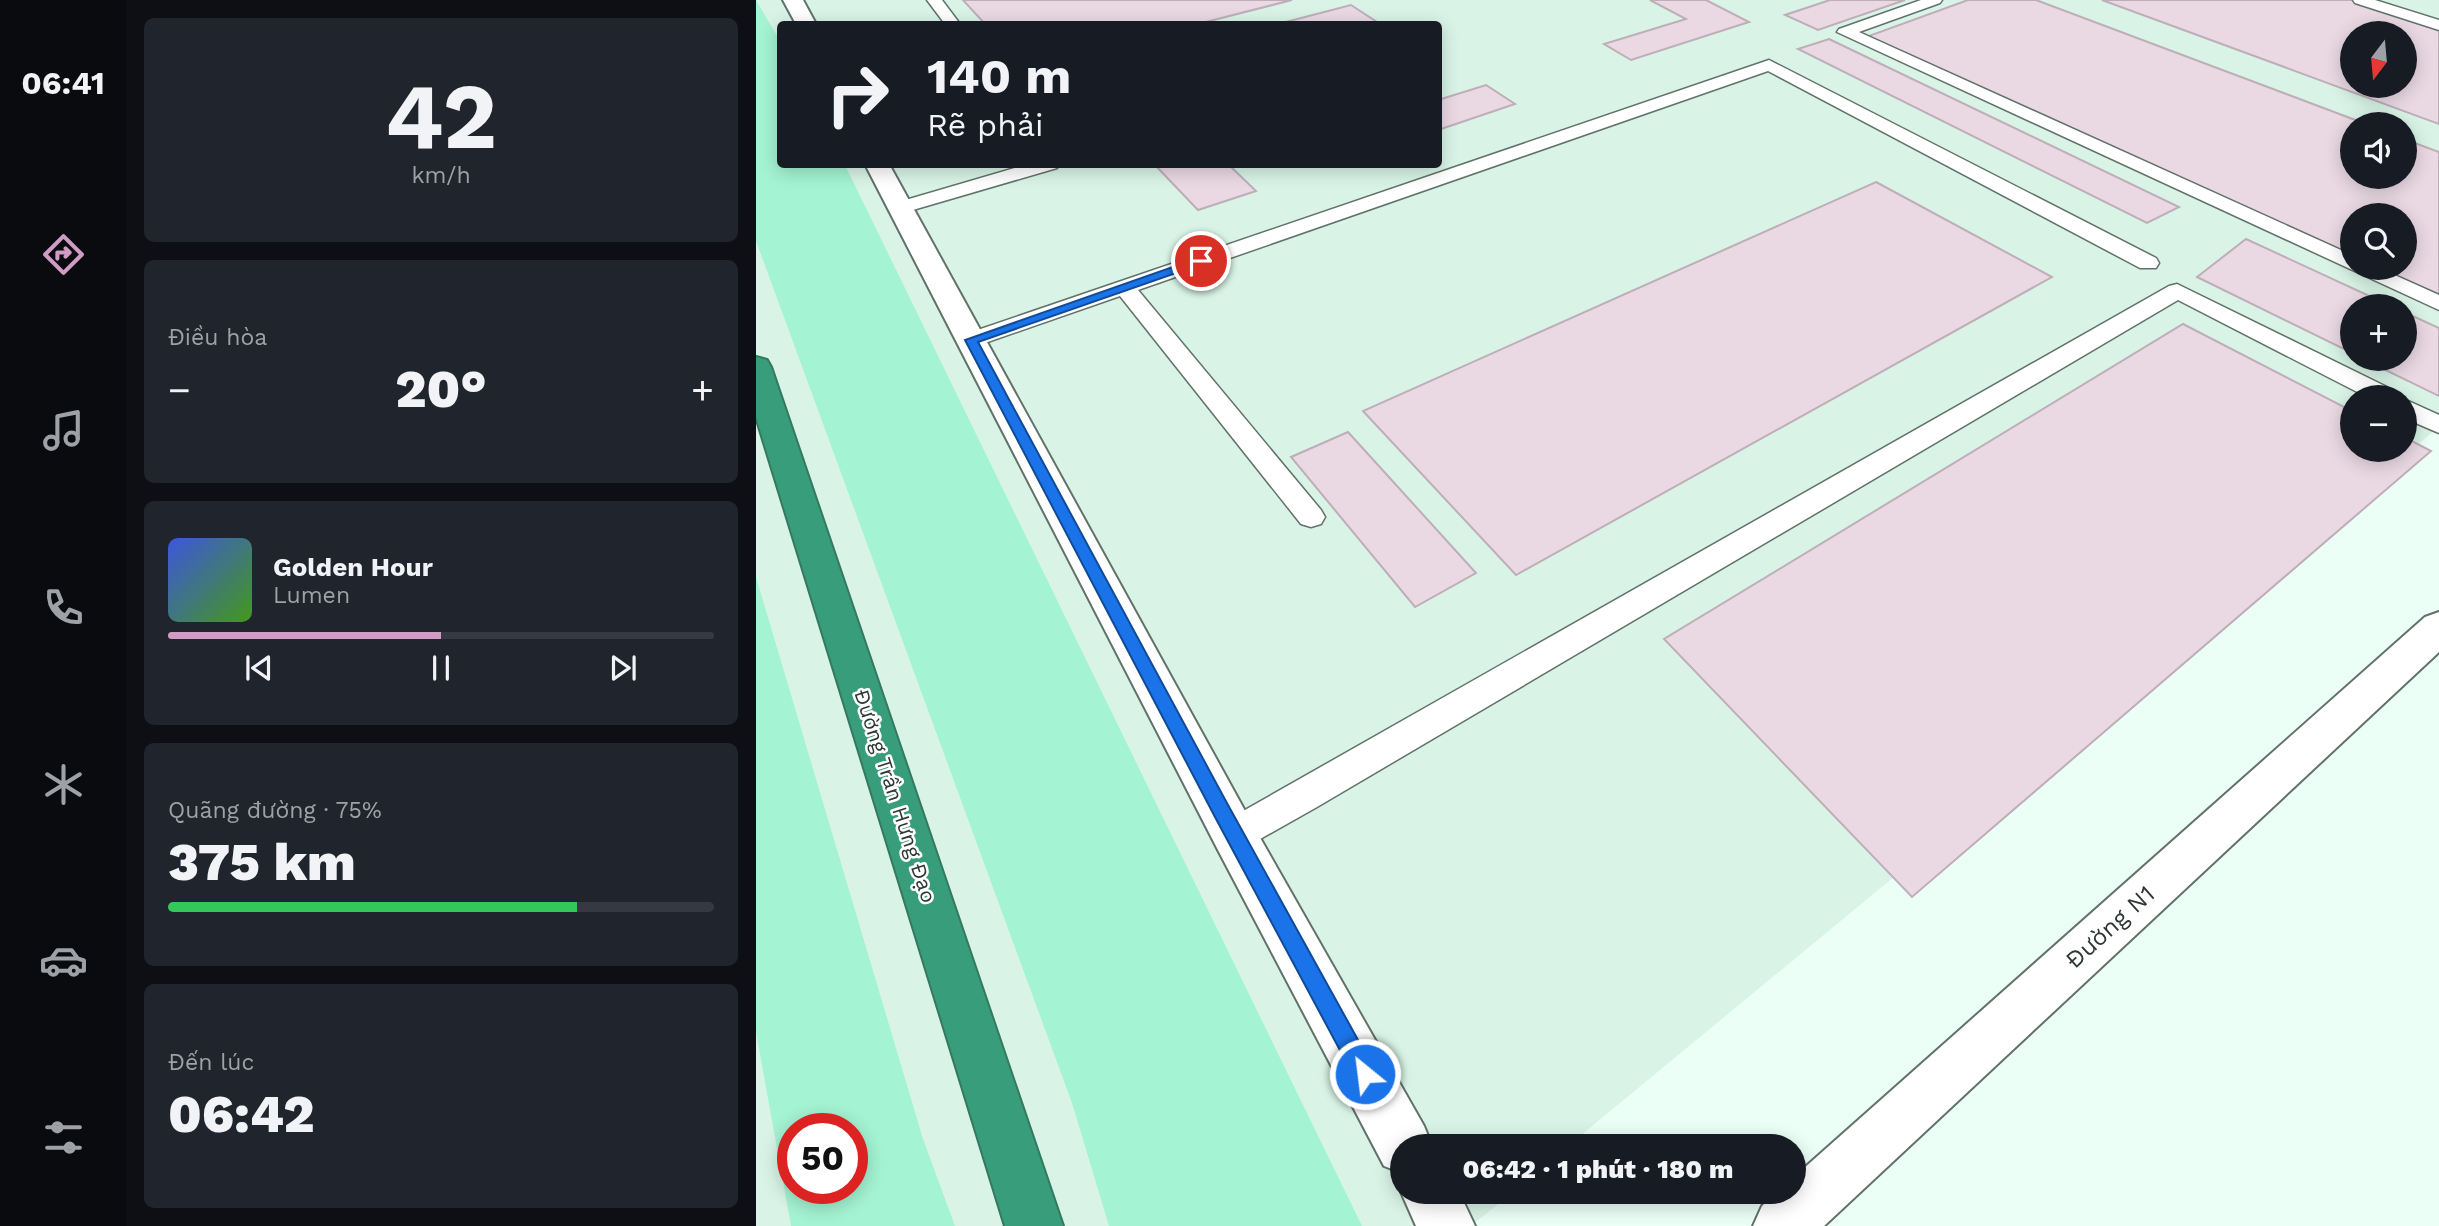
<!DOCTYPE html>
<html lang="vi">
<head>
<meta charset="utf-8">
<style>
	:root { --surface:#171b24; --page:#20242c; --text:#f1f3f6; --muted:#9ea1a6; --line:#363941; --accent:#d09bc4 }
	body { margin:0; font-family:"Work Sans",sans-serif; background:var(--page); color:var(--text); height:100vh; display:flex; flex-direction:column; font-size:26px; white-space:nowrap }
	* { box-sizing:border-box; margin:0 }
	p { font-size:23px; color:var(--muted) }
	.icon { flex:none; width:38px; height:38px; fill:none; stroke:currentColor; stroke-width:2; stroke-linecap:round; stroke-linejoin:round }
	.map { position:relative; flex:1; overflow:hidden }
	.sheet { display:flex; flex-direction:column; gap:18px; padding:18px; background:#0d0f14; width:630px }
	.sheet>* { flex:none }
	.hud { position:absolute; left:21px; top:21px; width:665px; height:147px; border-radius:7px; box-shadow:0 4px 18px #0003; background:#171b24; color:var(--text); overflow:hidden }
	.needle { width:46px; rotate:196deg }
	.controls { position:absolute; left:1584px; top:21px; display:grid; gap:14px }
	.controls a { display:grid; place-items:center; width:77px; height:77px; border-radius:50%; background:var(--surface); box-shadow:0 4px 18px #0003; font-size:35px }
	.speed { position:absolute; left:21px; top:1113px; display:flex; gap:14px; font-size:35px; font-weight:700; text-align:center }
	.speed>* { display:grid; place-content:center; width:91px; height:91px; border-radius:50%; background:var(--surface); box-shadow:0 4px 18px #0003; line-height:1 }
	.speed .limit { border:10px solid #d22; background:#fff; color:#111 }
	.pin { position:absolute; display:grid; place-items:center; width:60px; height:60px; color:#fff; margin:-30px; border:4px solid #fff; border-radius:50%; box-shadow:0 2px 7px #0007 }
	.me { position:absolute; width:77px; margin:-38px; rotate:331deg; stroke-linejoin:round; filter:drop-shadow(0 0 5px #0008) }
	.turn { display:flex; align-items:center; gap:24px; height:147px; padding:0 35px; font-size:32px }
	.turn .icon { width:91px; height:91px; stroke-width:2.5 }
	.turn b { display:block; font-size:49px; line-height:60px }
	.big { font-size:52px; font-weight:800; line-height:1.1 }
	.sheet .widget { flex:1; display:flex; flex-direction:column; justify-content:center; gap:10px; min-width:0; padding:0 24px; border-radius:10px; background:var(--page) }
	.sheet .dial { align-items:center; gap:0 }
	.dial b { font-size:91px; line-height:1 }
	.song { display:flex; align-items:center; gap:21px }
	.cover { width:84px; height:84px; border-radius:10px; background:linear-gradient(135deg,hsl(230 70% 55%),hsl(100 70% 35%)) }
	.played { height:7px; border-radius:4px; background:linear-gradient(90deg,var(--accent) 50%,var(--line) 50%) }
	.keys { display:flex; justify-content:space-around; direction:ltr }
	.heat { display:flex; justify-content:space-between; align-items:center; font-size:38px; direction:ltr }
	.charge { height:10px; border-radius:5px; background:linear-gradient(90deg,#34c759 75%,var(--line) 0) }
	.trip { position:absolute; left:634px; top:1134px; width:416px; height:70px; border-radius:35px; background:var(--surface); box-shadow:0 4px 18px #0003; font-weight:800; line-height:70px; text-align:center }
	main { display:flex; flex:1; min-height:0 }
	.tabs { display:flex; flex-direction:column; width:126px; justify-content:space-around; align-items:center; background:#090b0e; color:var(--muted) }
	.tabs .icon { width:49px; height:49px }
	.tabs .current { color:var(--accent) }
	.tabs b { font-size:32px; color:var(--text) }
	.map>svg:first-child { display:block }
	.built { fill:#d9f4e7; fill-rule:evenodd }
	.green { fill:#a4f3d3; fill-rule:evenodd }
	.building { fill:#ead9e3; stroke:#beaeb8; stroke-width:2; fill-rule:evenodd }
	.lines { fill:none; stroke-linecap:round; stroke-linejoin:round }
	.lane-casing { stroke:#61726a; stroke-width:3 }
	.secondary-casing { stroke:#61726a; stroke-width:4 }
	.highway-casing { stroke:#357961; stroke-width:4 }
	.lane { fill:#fff; fill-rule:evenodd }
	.secondary { fill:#fff; fill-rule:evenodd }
	.highway { fill:#389d7a; fill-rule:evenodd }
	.route { fill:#1a73e8; stroke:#114b97; stroke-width:2 }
	.labels { text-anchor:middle; stroke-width:5; stroke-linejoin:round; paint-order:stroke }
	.street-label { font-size:21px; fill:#2f3733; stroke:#fff }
	.near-street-label { font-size:24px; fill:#2f3733; stroke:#fff }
</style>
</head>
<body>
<main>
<nav class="tabs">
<b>06:41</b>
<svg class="icon current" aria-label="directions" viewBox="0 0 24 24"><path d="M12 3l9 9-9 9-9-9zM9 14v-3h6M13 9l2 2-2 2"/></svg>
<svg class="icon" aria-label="music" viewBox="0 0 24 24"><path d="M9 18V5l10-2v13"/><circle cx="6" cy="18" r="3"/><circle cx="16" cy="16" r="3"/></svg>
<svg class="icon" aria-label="phone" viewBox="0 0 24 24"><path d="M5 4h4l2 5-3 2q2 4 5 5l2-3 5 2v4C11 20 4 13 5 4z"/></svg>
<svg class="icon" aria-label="climate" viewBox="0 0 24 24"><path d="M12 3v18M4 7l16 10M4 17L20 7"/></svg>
<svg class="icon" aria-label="car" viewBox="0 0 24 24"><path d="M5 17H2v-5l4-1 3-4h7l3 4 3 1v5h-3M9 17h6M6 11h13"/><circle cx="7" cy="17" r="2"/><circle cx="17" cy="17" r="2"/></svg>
<svg class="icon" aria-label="filters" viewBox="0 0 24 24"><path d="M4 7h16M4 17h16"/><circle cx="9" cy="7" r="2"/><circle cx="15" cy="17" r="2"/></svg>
</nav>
<section class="sheet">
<div class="widget dial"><b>42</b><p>km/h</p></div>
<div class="widget"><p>Điều hòa</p>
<div class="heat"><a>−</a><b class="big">20°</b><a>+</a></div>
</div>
<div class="widget">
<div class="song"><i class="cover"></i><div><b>Golden Hour</b><p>Lumen</p></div></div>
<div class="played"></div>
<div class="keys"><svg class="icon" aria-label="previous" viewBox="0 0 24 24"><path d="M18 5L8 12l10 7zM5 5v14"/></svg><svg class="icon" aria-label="pause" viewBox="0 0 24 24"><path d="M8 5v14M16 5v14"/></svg><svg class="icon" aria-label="next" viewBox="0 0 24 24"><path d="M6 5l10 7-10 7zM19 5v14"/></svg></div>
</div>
<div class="widget"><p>Quãng đường · 75%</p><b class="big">375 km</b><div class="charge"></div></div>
<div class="widget"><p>Đến lúc</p><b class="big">06:42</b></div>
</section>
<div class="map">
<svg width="1683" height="1226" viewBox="0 0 1683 1226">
	<rect width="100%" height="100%" fill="#ebfff6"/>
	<!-- built -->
	<path class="built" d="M0,0H1683V427L812,1146H646V1192H757L715,1226H0ZM24,24H682V164H24ZM1596,33H1648V86H1596ZM1596,124H1648V177H1596ZM1596,215H1648V268H1596ZM1596,306H1648V359H1596ZM1596,397H1648V450H1596ZM37,1129H96V1188H37Z"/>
	<!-- green -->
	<g class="green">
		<path d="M0,0L24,41V164L89,165L606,1226H353L316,1103L0,241Z"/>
		<path d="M0,577L167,1139L199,1226H35L0,1032ZM37,1129H96V1188H37Z"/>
	</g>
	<!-- building -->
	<g class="building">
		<path d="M207,0H536L442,24H229Z"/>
		<path d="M894,0H950L993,22L875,60L848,44L930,19Z"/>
		<path d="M1074,0H1149L1062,30L1029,15Z"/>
		<path d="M1212,0H1280L1610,124H1596V177H1648V139L1683,152V297L1619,268H1648V215H1596V257L1110,37Z"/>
		<path d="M1346,0H1604L1683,25V124ZM1596,33H1648V86H1596Z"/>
		<path d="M595,5L624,24H522Z"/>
		<path d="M1073,39L1423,207L1391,223L1042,49Z"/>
		<path d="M730,85L759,104L682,130V100Z"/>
		<path d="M398,164H472L500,191L442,210Z"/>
		<path d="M1120,182L1296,277L760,575L607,411Z"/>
		<path d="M1490,239L1635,306H1596V353L1441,277Z"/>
		<path d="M1648,312L1683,328V396L1607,359H1648Z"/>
		<path d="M1427,324L1596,411V450H1648V437L1675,451L1156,897L908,639Z"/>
		<path d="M592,432L720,573L659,607L535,457Z"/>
	</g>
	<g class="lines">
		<!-- lane casing -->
		<g class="lane-casing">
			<g id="lane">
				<path d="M171,0H186L204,24H189Z"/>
				<path d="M1165,0H1186L1184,3L1103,32L1596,255V268H1623L1683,295V310L1081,32L1083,29Z"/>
				<path d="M1597,0H1619L1683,20V30L1599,3Z"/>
				<path d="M1013,60L1400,258L1403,263L1400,268H1384L1012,71L382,290L565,510L569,517L565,524L555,527L545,524L364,296L223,345H207L203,340L207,335Z"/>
				<path d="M272,164H303L301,168L150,212H136L133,208L136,204Z"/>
				<path d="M1421,284L1639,391L1642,397H1611L1422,300L561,807L490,847L478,851L466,847L460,835L466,823L1413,286Z"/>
				<path d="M1648,399L1683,415V433L1648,418Z"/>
			</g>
		</g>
		<!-- secondary casing -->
		<g class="secondary-casing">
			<g id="secondary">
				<path d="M27,0H47L60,24H40Z"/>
				<path d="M109,164H133L494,820L668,1126L676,1146H646V1173L628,1166L462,850Z"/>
				<path d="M1683,612V652L1068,1226H997L1006,1206L1021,1192H1038V1177L1669,617Z"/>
				<path d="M646,1189V1192H703L719,1226H660L645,1192Z"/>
			</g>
		</g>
		<!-- highway casing -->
		<g class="highway-casing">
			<path id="highway" d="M0,357L11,360L15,367L307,1226H249L0,417Z"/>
		</g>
		<!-- lane -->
		<use href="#lane" class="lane"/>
		<!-- secondary -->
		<use href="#secondary" class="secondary"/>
		<!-- highway -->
		<use href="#highway" class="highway"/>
	</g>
	<!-- route -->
	<path class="route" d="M445,257L451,261L449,263L222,342L472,805L617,1067L620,1074L617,1082L609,1085L601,1082L459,817L209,340Z"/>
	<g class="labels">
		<!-- street labels -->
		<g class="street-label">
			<text transform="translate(139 796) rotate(72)" y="7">Đường Trần Hưng Đạo</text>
		</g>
		<!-- near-street labels -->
		<g class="near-street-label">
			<text transform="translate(1354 927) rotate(-42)" y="8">Đường N1</text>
		</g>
	</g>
</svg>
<div class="controls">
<a><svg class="needle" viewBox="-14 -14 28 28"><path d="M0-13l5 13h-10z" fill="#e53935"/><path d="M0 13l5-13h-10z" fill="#9ea1a6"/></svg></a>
<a><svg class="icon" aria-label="sound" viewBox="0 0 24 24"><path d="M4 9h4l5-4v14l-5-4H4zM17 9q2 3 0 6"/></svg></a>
<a><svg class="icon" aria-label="search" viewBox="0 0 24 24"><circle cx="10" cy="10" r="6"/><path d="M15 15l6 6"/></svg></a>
<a>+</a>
<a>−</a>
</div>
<div class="speed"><div class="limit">50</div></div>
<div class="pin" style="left:445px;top:261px;background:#d93025"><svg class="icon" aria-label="arrive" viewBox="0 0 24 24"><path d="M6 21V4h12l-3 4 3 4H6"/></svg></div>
<svg class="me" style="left:609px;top:1074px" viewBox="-20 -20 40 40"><circle r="17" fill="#1a73e8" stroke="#fff" stroke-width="3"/><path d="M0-11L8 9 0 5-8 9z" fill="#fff"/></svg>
<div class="trip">06:42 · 1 phút · 180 m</div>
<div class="hud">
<div class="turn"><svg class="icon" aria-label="right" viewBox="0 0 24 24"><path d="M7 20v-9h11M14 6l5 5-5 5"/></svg><div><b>140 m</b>Rẽ phải</div></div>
</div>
</div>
</main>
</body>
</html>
